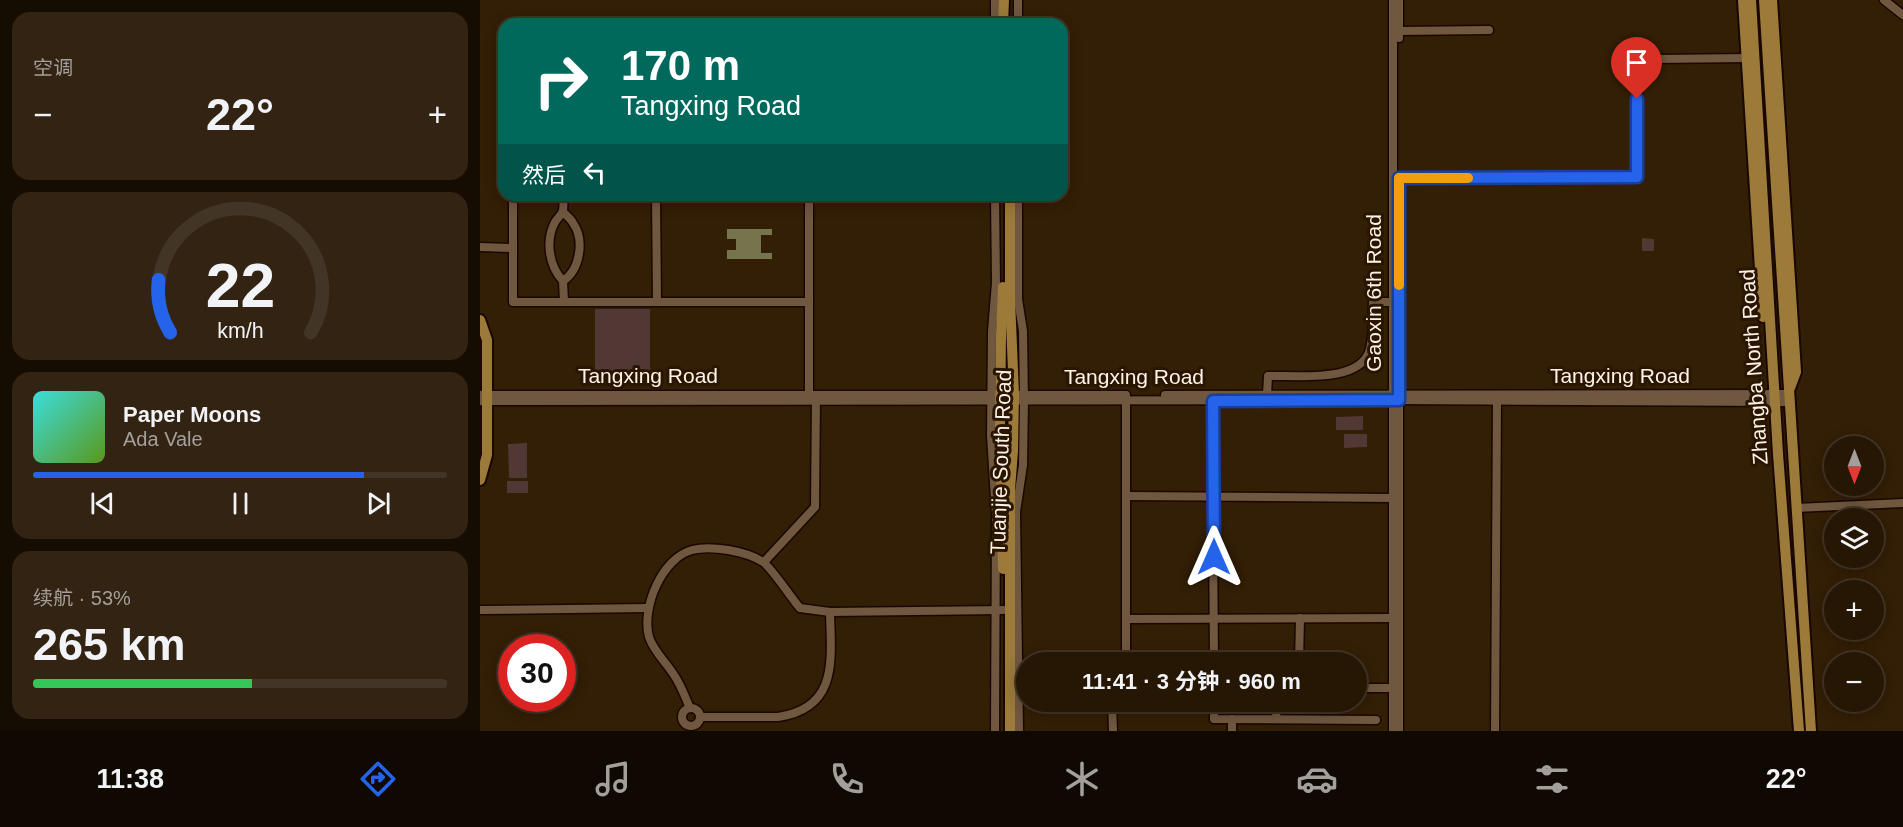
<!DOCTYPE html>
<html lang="zh">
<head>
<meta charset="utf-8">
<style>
	:root { --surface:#261604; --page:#322313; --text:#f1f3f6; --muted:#a49f9a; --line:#423526; --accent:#2563eb }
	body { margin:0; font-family:Arial,"Noto Sans SC",sans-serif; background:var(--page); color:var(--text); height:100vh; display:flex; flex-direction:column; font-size:22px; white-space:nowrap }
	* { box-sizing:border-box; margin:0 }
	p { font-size:20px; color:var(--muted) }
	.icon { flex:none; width:33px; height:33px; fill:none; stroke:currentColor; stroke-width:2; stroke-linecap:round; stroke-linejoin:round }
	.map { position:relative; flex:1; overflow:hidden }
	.drawer { display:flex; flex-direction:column; gap:12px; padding:12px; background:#150c02; width:480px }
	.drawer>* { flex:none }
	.hud { position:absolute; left:18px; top:18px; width:570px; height:183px; border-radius:18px; box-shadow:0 3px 15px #0003,0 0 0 2px var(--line); background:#00695c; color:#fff; overflow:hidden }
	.needle { width:39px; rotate:180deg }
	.fabs { position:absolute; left:1344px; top:436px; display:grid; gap:12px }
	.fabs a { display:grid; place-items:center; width:60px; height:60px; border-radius:50%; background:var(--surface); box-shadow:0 3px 15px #0003,0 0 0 2px var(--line); font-size:30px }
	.speed { position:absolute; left:18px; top:634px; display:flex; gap:12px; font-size:30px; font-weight:700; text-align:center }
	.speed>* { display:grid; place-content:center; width:78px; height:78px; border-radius:50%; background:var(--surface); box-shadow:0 3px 15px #0003,0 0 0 2px var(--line); line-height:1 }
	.speed .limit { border:9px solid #d22; background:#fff; color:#111 }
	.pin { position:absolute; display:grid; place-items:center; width:51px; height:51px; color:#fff; margin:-62px -26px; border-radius:50% 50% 50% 0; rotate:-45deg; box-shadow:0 0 6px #0007 }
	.pin .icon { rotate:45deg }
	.me { position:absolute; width:66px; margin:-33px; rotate:0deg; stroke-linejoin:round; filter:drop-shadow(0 0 4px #0008) }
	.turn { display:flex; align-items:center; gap:21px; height:126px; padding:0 24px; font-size:27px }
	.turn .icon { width:78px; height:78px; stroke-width:2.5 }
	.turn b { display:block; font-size:42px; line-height:51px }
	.then { display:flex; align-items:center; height:57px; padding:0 24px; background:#0003; gap:12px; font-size:22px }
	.big { font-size:45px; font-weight:700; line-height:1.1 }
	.drawer .tile { flex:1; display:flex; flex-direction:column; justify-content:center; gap:9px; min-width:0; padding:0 21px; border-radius:18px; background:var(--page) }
	.drawer .dial { align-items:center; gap:0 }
	.dial svg { height:156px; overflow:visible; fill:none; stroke:var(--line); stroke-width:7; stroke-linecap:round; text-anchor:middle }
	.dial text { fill:var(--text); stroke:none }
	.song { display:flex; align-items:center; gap:18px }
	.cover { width:72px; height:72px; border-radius:9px; background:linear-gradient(135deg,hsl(180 70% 55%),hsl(90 70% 35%)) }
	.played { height:6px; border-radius:3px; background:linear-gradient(90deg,var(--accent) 80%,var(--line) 80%) }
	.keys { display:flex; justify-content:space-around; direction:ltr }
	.heat { display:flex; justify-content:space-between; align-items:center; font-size:33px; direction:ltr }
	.charge { height:9px; border-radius:4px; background:linear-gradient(90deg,#34c759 53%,var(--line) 0) }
	.trip { position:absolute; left:536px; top:652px; width:351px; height:60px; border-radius:30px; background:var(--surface); box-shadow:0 3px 15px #0003,0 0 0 2px var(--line); font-weight:700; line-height:60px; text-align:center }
	.tabs { display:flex; height:96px; justify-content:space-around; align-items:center; background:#0f0902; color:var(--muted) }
	.tabs .icon { width:42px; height:42px }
	.tabs .active { color:var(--accent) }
	.tabs b { font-size:27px; color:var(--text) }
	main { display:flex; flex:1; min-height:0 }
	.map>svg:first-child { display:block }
	.pitch { fill:#513835 }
	.water { fill:#76744d }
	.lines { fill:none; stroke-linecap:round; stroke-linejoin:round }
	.minor-casing { stroke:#1a0700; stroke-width:11 }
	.major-casing { stroke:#1a0700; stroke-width:14 }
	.minor { stroke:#70573f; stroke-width:8 }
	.major { stroke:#9b7a3a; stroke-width:10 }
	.route-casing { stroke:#184099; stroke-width:15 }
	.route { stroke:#2563eb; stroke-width:10 }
	.slow { stroke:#f59e0b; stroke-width:10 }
	.labels { text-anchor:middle; stroke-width:6; stroke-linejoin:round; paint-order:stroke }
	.street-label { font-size:21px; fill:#fff3e8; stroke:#291500 }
</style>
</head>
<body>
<main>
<section class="drawer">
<div class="tile"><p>空调</p>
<div class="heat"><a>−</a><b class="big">22°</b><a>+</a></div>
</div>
<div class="tile dial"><svg viewBox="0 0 100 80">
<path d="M14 69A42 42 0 1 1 86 69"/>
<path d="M14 69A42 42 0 0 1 8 42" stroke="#2563eb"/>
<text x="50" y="56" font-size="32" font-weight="700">22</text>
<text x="50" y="72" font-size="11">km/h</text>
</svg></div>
<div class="tile">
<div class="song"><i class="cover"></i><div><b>Paper Moons</b><p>Ada Vale</p></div></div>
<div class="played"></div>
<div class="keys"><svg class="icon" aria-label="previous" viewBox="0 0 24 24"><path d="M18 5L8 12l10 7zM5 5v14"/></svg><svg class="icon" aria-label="pause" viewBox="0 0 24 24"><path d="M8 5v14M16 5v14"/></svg><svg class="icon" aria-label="next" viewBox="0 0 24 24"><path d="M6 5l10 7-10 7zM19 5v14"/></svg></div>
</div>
<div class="tile"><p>续航 · 53%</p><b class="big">265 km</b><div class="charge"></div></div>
</section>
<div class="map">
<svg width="1423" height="731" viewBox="0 0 1423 731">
	<rect width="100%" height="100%" fill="#331e06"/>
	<!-- pitch -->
	<g class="pitch">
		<path d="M1162,238L1174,239V251H1162Z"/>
		<rect x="115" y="309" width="55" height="74"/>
		<path d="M883,416V430H856V417Z"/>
		<path d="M864,434H887V447L864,448Z"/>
		<path d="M47,443V478H29L28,444Z"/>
		<rect x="27" y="481" width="21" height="12"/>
	</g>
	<!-- water -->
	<path class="water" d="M247,229H292V235H281V253H292V259H247V250H256V239H247Z"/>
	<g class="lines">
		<!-- minor casing -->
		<g class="minor-casing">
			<g id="minor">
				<path d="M515,0V24"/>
				<path d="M1404,0L1423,15"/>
				<path d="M538,24V0"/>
				<path d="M919,31L1009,30"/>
				<path d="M919,38V0"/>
				<path d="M914,178L1157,177L1158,79C1159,68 1161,62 1173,59L1270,58"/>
				<path d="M919,182V731"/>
				<path d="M33,195V302H329"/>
				<path d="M83,195C83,200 84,205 83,210C82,215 78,217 75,222C65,241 69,266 83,281L84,301"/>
				<path d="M176,195L177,302"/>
				<path d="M329,195V394"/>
				<path d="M515,195L516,283L512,331L511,436L516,514L515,731"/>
				<path d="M538,195V299L543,331L544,401L543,465L536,512L539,731"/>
				<path d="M83,212C86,215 91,219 93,223C105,240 100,270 83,281"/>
				<path d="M0,247L33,248"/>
				<path d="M0,395H645"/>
				<path d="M685,395L1308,394"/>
				<path d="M732,395L734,663"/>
				<path d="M787,395L788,376C816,375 881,384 890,349C894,334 892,317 893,302H912"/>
				<path d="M0,401L912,400L1309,402"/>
				<path d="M646,496L913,498"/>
				<path d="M1316,508L1423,503"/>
				<path d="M284,562L335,507L336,396"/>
				<path d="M0,610L168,608"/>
				<path d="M646,619L913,618"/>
				<path d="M641,663L646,657V395"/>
				<path d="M819,663L820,618"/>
				<path d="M876,688H918"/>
				<path d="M632,702L633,731"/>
				<path d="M734,702V719L896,720"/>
				<circle cx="211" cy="717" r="9"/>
				<path d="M210,708C205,697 201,685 194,675C186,662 174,652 169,637C161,608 182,558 212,550C231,545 266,551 283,562C291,567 312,599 320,608L350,612L523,610"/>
				<path d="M220,717H298C359,708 351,659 350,612"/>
				<path d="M752,719V731"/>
				<path d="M796,719L797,702"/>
				<path d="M913,731V0"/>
				<path d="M1015,731L1017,400"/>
			</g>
		</g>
		<!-- major casing -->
		<g class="major-casing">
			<g id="major">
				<path d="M1263,0L1283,317"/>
				<path d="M1271,0L1298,454L1319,731"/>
				<path d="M1284,0L1331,731"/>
				<path d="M1292,0L1316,372L1310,388"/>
				<path d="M523,24L524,0"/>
				<path d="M0,320L7,340V455L0,480"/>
				<path d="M523,569L520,426L521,334L523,287"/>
				<path d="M530,731V489L533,451L534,394L530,299V195"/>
			</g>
		</g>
		<!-- minor -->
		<use href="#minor" class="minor"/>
		<!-- major -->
		<use href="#major" class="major"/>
	</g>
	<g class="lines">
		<!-- route casing -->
		<g class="route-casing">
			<path id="route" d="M734,557L733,401L919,400V178L1157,177V99"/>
		</g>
		<!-- route -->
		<use href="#route" class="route"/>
		<!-- slow -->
		<path class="slow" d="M919,285V178H988"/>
	</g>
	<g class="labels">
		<!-- street labels -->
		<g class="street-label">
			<text transform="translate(894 293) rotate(-90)" y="7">Gaoxin 6th Road</text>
			<text transform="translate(1274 367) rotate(-94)" y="7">Zhangba North Road</text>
			<text x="168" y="383">Tangxing Road</text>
			<text x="1140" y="383">Tangxing Road</text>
			<text x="654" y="384">Tangxing Road</text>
			<text transform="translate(521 462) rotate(-88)" y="7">Tuanjie South Road</text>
		</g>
	</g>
</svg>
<div class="fabs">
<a><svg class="needle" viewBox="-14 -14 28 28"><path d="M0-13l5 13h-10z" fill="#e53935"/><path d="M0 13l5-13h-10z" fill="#a49f9a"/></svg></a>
<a><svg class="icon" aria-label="layers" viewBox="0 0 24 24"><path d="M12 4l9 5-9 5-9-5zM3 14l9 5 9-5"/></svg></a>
<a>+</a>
<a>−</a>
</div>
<div class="speed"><div class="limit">30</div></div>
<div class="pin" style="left:1157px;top:99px;background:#d93025"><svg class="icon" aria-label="arrive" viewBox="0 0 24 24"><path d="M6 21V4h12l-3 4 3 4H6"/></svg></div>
<svg class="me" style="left:734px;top:557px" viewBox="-20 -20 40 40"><path d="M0-17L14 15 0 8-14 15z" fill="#2563eb" stroke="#fff" stroke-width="4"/></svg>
<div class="trip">11:41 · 3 分钟 · 960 m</div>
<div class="hud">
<div class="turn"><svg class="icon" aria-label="right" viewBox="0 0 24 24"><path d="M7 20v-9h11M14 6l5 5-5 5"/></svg><div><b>170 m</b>Tangxing Road</div></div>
<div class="then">然后<svg class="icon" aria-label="left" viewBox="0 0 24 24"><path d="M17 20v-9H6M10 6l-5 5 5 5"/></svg></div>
</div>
</div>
</main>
<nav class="tabs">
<b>11:38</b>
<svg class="icon active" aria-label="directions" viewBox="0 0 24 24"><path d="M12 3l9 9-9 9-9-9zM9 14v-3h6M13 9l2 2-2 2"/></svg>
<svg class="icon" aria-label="music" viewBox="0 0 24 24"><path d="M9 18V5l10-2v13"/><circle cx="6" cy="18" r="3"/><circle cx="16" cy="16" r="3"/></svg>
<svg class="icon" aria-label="phone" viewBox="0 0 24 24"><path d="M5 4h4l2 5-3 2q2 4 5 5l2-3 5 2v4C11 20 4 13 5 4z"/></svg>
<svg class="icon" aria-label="climate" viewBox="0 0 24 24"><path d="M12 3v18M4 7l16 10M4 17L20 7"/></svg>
<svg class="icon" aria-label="car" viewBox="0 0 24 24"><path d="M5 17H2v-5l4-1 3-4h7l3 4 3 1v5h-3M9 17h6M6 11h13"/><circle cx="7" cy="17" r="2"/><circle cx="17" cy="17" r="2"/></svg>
<svg class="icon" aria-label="filters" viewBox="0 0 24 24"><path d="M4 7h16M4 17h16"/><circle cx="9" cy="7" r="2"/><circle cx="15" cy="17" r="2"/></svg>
<b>22°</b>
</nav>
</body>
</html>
